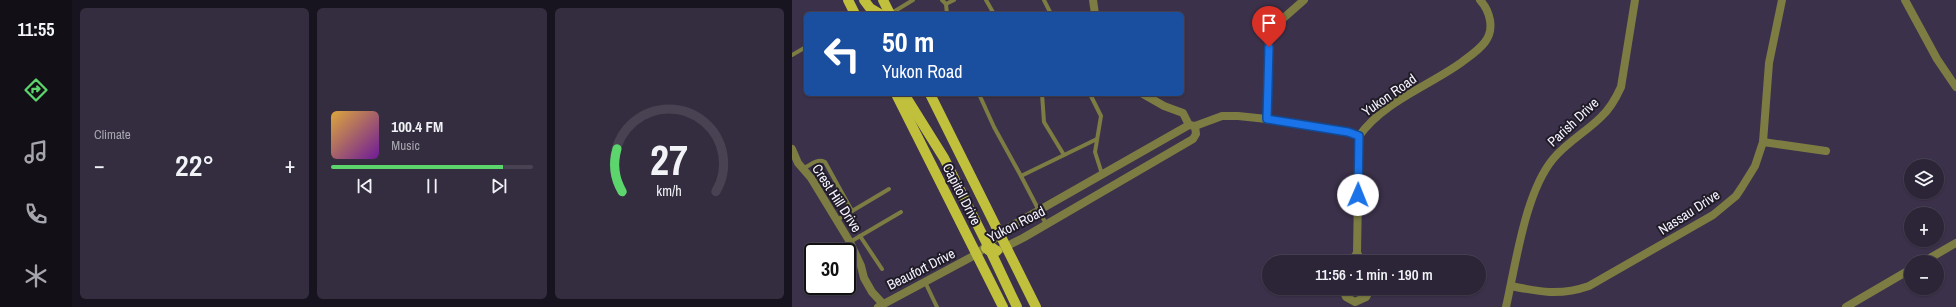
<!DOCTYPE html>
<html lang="en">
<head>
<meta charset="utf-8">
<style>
	:root { --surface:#2c2538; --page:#342d40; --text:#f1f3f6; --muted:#a6a5ae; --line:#484253; --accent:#5cd56d }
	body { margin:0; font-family:"Archivo Narrow",sans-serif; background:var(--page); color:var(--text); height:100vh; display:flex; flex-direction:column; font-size:15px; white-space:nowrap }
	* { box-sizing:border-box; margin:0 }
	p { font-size:13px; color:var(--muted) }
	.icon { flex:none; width:22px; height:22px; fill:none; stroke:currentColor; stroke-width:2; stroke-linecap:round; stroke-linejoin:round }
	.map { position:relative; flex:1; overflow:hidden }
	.sheet { display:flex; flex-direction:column; gap:8px; padding:8px; background:#18141f; width:720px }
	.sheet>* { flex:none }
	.top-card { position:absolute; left:12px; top:12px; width:380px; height:84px; border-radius:6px; box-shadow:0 1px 3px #0004,0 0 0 1px var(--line); background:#1a4fa0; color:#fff; overflow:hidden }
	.fabs { position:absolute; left:1112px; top:159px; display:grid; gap:8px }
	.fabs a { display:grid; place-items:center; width:40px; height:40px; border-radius:50%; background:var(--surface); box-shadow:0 1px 3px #0004,0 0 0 1px var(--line); font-size:20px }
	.speed { position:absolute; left:12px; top:243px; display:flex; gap:8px; font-size:20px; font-weight:700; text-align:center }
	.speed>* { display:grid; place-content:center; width:52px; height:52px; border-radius:50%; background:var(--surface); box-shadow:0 1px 3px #0004,0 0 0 1px var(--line); line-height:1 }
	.speed .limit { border:2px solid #111; border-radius:6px; background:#fff; color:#111 }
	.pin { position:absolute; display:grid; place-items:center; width:34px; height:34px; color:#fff; margin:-41px -17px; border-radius:50% 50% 50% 0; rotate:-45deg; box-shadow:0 0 4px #0007 }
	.pin .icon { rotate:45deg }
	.me { position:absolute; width:44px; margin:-22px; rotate:1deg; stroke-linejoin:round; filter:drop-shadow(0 0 3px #0008) }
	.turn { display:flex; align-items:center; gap:14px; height:84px; padding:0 12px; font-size:18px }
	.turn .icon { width:52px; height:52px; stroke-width:2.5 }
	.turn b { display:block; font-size:28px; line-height:34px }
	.big { font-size:30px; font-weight:600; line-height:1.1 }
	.sheet .widget { flex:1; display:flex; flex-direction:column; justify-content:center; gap:6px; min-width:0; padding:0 14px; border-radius:6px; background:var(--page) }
	.sheet .dial { align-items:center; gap:0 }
	.dial svg { height:104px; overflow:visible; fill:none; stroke:var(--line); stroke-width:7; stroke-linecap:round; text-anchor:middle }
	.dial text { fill:var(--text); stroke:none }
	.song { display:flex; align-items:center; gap:12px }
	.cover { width:48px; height:48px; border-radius:6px; background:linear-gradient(135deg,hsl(40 70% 55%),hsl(280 70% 35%)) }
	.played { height:4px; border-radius:2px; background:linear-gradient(90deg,var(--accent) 85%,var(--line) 85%) }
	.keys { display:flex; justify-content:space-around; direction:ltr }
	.heat { display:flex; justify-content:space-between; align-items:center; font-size:22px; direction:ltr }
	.sheet .tiles { flex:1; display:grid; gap:8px; grid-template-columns:repeat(3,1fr) }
	.trip { position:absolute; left:470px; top:255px; width:224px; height:40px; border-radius:20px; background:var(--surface); box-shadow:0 1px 3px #0004,0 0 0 1px var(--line); font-weight:600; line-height:40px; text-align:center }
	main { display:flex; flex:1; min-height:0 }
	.tabs { display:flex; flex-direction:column; width:72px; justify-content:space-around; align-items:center; background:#120f16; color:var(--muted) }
	.tabs .icon { width:28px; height:28px }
	.tabs .active { color:var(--accent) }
	.tabs b { font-size:18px; color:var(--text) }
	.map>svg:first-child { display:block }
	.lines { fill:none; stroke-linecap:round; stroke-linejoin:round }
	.service { stroke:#7c7c43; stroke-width:4 }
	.minor { stroke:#7c7c43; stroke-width:8 }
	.primary { stroke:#c1c03c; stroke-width:10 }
	.route-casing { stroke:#114b97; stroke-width:10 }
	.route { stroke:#1a73e8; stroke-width:7 }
	.labels { text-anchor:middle; stroke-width:4; stroke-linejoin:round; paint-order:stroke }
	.street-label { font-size:14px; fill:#f6f2ff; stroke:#201c27 }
</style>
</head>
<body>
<main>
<nav class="tabs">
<b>11:55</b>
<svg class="icon active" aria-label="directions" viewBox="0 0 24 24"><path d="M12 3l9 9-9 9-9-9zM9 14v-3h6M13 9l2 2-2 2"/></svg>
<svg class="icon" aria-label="music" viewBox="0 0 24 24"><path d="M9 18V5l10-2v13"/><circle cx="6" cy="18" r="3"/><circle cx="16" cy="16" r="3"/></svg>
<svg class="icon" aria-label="phone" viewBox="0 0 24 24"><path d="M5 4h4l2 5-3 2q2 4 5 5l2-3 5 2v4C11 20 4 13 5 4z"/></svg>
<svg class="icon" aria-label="climate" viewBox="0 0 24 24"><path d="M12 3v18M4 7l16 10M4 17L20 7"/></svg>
</nav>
<section class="sheet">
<div class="tiles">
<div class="widget"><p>Climate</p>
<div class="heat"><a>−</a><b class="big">22°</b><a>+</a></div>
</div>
<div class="widget">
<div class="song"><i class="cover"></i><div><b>100.4 FM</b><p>Music</p></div></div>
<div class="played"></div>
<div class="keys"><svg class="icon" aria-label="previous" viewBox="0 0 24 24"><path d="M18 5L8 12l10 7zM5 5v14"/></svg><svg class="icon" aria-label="pause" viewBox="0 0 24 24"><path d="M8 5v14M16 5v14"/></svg><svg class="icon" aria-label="next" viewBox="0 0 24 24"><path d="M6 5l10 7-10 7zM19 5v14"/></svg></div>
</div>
<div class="widget dial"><svg viewBox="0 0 100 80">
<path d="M14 69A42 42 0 1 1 86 69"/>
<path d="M14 69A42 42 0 0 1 10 36" stroke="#5cd56d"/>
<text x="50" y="56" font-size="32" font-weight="700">27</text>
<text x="50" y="72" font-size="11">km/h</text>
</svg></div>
</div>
</section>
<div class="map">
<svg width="1164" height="307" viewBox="0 0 1164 307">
	<rect width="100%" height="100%" fill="#3b314a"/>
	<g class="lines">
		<!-- service -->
		<g class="service">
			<path d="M150,0L154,4L162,0"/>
			<path d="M194,0L202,14"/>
			<path d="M252,0L259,14"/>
			<path d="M154,4L155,14"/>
			<path d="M98,14L121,0"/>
			<path d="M0,55L14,47"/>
			<path d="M187,94L202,127L229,176"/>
			<path d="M250,94L252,122L272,155"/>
			<path d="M298,94L309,116L303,152L310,174"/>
			<path d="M11,169C18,165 25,158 33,162L60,211"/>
			<path d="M45,220L97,189"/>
			<path d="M254,224L229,176L305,139"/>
			<path d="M68,236L90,269"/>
			<path d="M58,242L109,212"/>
			<path d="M133,282L145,307"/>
		</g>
		<!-- minor -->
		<g class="minor">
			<path d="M301,0L303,14"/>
			<path d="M1113,0L1145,59L1164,87"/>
			<path d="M351,94L372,106L391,113L397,125"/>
			<path d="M475,119L477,37L487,22L512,0"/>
			<path d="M567,136C592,101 637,86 670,62C678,56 687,50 693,42C703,29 698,11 688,0"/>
			<path d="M971,142L1034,151"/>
			<path d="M0,149L6,163L19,178L58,242L69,266L72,278L80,292L91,304"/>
			<path d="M209,249L231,238L401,139L404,134L403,126"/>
			<path d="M565,253L567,136"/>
			<path d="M559,262L565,253L570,262"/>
			<path d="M1131,262L1164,243"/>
			<path d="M719,286C748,292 768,296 797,286L921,215L944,196L950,187L963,166L971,142L977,63L990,0"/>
			<path d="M550,288L554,297L563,302L574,297L579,288"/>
			<path d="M86,307L185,254L214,229L397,125L403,126L430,116H446L475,119L556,132L567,136"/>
			<path d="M714,307C724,263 733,193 761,159C775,142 794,132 809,117C818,109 824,98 829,87L843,0"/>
			<path d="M1054,307L1119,269"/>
		</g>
		<!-- primary -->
		<g class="primary">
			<path d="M56,0L63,14"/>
			<path d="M72,0L78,8L88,14"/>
			<path d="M91,0L98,14"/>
			<path d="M104,94L211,307"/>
			<path d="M112,94L152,158L195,244L205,251"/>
			<path d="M138,94L244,307"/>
			<path d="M194,248L199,252L225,307"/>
		</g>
	</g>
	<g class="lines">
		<!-- route casing -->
		<g class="route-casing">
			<path id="route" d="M477,47L475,119L556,132L567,136L566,195"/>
		</g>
		<!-- route -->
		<use href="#route" class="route"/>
	</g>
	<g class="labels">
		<!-- street labels -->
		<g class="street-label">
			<text transform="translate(597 95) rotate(-35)" y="5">Yukon Road</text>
			<text transform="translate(781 122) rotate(-43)" y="5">Parish Drive</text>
			<text transform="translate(170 194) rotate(63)" y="5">Capitol Drive</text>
			<text transform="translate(45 198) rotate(57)" y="5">Crest Hill Drive</text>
			<text transform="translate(897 212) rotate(-33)" y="5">Nassau Drive</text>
			<text transform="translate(224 224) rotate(-27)" y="5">Yukon Road</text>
			<text transform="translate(129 269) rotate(-27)" y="5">Beaufort Drive</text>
		</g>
	</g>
</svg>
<div class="fabs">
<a><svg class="icon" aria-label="layers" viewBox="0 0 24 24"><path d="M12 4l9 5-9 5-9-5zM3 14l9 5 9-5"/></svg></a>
<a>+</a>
<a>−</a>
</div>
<div class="speed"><div class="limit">30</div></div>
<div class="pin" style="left:477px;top:47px;background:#d93025"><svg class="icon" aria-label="arrive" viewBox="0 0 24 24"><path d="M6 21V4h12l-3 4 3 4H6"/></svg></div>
<svg class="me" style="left:566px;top:195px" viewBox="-20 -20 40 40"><circle r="19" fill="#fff"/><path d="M0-13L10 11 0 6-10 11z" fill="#1a73e8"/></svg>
<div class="trip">11:56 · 1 min · 190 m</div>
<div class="top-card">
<div class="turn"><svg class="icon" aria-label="left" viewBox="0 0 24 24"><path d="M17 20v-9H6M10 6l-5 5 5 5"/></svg><div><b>50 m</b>Yukon Road</div></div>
</div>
</div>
</main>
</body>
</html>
